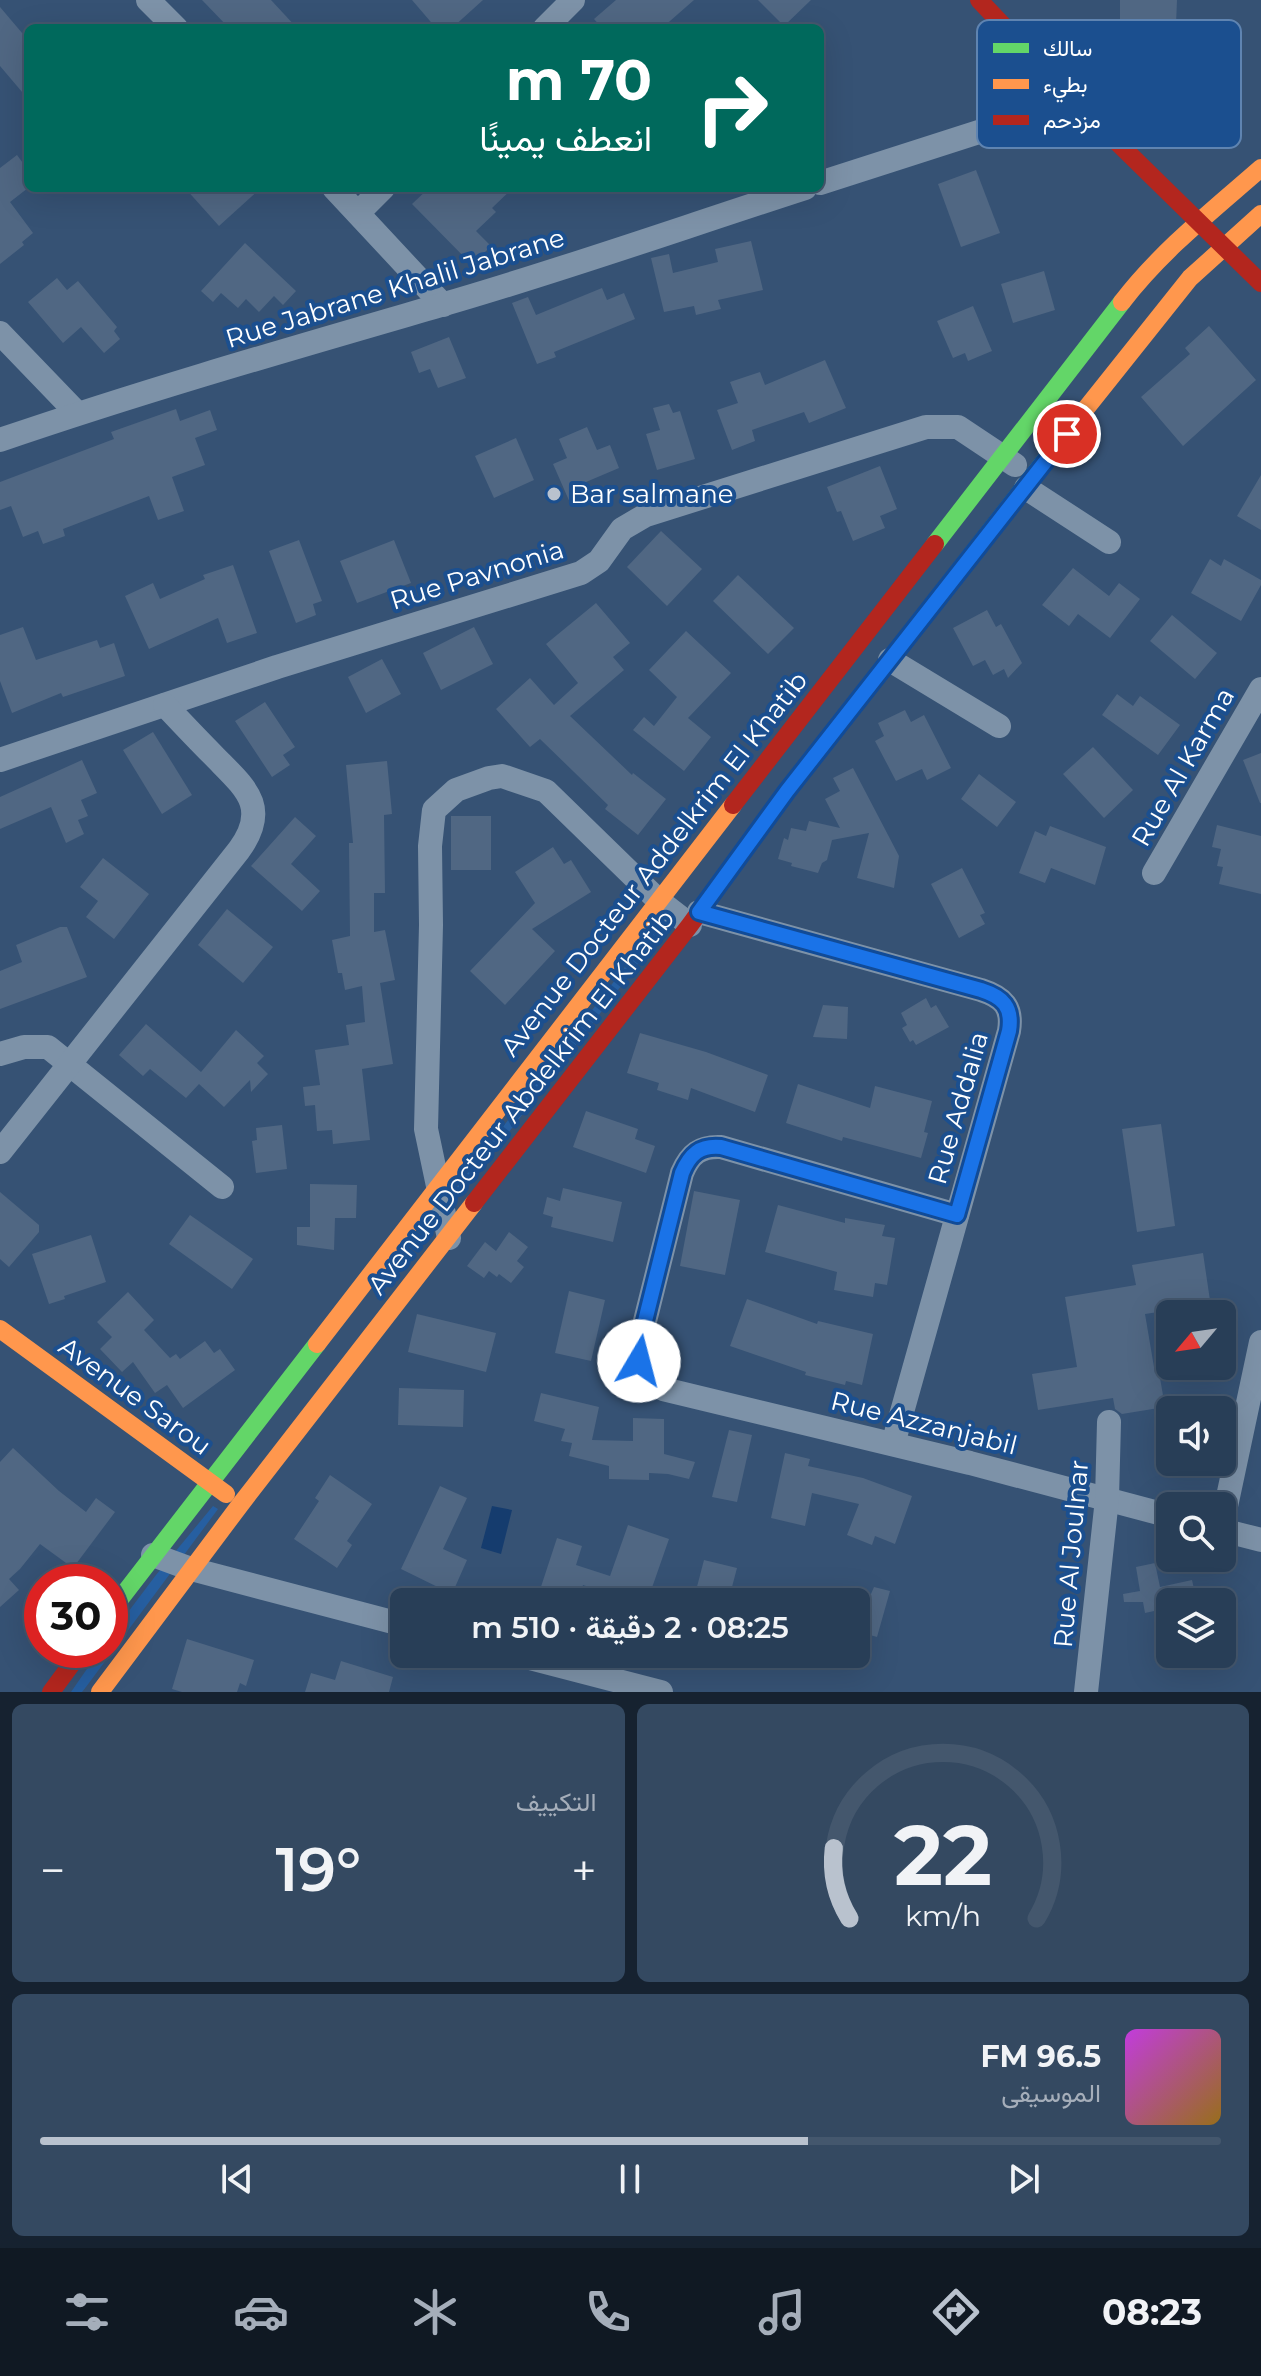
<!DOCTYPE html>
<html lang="ar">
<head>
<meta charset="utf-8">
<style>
	:root { --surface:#283e57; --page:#344961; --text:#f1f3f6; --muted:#a5aeba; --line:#44576d; --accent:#b9c2ce }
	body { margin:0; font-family:Montserrat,Vazirmatn,sans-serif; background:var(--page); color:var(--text); direction:rtl; height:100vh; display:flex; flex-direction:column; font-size:30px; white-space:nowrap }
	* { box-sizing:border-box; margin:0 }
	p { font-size:26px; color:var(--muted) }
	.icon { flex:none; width:44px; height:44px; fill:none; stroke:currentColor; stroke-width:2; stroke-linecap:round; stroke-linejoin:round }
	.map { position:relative; height:1692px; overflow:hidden; direction:ltr }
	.panel { display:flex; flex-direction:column; gap:12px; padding:12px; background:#162230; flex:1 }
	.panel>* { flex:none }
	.guide { position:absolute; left:24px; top:24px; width:800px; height:168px; border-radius:12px; box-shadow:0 8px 32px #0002,0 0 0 2px var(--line); direction:rtl; background:#00695c; color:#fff; overflow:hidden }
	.needle { width:52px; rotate:241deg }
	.fabs { position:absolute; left:1156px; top:1300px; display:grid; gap:16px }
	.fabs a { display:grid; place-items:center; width:80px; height:80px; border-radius:12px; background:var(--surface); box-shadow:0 8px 32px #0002,0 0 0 2px var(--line); font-size:40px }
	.speed { position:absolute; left:24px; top:1564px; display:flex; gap:16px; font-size:40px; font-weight:700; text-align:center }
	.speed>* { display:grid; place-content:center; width:104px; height:104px; border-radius:50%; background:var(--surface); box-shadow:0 8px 32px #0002,0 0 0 2px var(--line); line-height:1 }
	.speed .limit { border:12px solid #d22; background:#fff; color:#111 }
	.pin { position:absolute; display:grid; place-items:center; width:68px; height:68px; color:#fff; margin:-34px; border:4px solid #fff; border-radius:50%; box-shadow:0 2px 8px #0007 }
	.me { position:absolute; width:88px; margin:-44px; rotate:8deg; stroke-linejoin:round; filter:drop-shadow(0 0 6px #0008) }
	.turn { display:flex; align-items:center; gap:28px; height:168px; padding:0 40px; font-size:36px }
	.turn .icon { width:104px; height:104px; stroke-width:2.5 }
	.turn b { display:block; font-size:56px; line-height:68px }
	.big { font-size:60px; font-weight:600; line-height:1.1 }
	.panel .widget { flex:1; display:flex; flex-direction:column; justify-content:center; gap:12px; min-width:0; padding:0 28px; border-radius:12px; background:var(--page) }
	.panel .dial { align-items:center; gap:0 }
	.dial svg { height:208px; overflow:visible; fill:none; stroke:var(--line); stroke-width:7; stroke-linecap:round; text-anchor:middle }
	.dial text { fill:var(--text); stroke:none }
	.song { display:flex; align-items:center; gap:24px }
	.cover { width:96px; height:96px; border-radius:12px; background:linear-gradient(135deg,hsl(290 70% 55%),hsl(40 70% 35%)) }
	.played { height:8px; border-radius:4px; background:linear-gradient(90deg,var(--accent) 65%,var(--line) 65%) }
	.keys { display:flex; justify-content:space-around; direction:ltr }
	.heat { display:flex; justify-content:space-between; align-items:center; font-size:44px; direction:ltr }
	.panel .tiles { flex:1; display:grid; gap:12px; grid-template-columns:1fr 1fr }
	.widget:last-child { grid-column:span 2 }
	.trip { position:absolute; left:390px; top:1588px; width:480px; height:80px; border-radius:12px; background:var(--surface); box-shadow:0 8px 32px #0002,0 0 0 2px var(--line); font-weight:600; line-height:80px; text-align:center; direction:rtl }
	.tab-bar { display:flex; height:128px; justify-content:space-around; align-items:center; background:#101923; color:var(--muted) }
	.tab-bar .icon { width:56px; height:56px }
	.tab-bar .active { color:var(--accent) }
	.tab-bar b { font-size:36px; color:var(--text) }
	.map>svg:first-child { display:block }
	.green { fill:#265fa1 }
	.water { fill:#153c6e }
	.building { fill:#506783 }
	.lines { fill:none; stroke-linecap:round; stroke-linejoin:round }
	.street { stroke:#7d92a8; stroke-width:24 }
	.fast { stroke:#63d668; stroke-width:18 }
	.slow { stroke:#ff974d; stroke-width:18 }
	.jam { stroke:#b3261e; stroke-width:18 }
	.route-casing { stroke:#114b97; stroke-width:20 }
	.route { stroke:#1a73e8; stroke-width:14 }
	.poi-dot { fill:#b9c2ce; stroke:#1b4f8f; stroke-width:3 }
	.labels { text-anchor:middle; stroke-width:8; stroke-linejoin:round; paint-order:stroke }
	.street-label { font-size:26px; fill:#fff; stroke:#1b4f8f }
	.poi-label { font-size:26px; fill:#fff; stroke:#1b4f8f; text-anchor:start }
	.key { fill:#1b4f8f; stroke:#5f84b1; stroke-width:2 }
	.key-label { font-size:22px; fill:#fff }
</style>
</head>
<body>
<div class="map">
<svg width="1261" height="1692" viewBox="0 0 1261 1692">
	<rect width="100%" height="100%" fill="#365274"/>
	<!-- green -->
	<g class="green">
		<path d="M661,920L671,921L459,1197L453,1192Z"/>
		<path d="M213,1506L218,1509L86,1687L82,1692H71L100,1650H110V1636L156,1575Z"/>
	</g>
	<!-- water -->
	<path class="water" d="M492,1506L512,1510L501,1554L481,1548Z"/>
	<!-- building -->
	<g class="building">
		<path d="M202,0H271L297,28H229Z"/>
		<path d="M412,0H483L452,28H436Z"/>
		<path d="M616,0H694L662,28H602L594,19Z"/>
		<path d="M758,0H811L784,26Z"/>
		<path d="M1120,0H1177L1176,25L1120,24Z"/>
		<path d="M0,7L28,40V99L0,66Z"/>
		<path d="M17,155L28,170V188L10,202L33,233L22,242L24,245L0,264V168Z"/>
		<path d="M976,170L1000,233L961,247L938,184Z"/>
		<path d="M185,188H261L219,226Z"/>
		<path d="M429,188H513L492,208L496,212L476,231L491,246L472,265L412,204Z"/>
		<path d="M751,241L763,290L718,300L721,309L696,315L694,306L664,312L651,258L669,254L673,273L718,262L715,249Z"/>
		<path d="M245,243L296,291L283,305L274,296L259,312L246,299L238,308L221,293L213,302L201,291Z"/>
		<path d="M1044,271L1055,310L1013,323L1001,284Z"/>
		<path d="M57,278L67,290L78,281L117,327L114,331L120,339L104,353L81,327L63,343L28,302Z"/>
		<path d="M602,288L607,300L624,293L635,319L554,352L556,357L537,364L512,303L528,297L536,315Z"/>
		<path d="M973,306L992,351L968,361L965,353L953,358L937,321Z"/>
		<path d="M1209,326L1256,380L1183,446L1141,397L1190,354L1185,348Z"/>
		<path d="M449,337L466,378L438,388L430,369L419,373L411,352Z"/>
		<path d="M825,360L846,408L809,423L804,412L752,430L755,441L732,450L717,410L738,403L730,382L760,372L765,385Z"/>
		<path d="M669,404L673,413L680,411L695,459L657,470L646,434L660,430L653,408Z"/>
		<path d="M176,409L180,421L210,410L217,430L195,438L205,465L172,477L184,511L158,520L149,496L63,529L65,536L43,544L38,531L23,537L11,506L0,510V482L114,439L111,432Z"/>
		<path d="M587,427L597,450L610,445L619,468L586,482L592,496L571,505L553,464L567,458L559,439Z"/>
		<path d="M516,438L534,480L494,498L475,456Z"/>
		<path d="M880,466L897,509L880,516L885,528L853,541L841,511L837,512L827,487Z"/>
		<path d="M1261,475V530L1237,516Z"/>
		<path d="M661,531L702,569L667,606L627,567Z"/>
		<path d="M299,540L322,601L313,604L316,615L296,623L269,551Z"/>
		<path d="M394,540L411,583L357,603L340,561Z"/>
		<path d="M1210,559L1221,566L1224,559L1261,580V585L1241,621L1191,593Z"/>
		<path d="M233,565L257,633L227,643L218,618L149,649L125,596L153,583L160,599L205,579L203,575Z"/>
		<path d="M1073,568L1109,596L1119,583L1140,599L1110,638L1078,614L1069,626L1042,605Z"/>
		<path d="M738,575L794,628L768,654L713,601Z"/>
		<path d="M596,603L630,643L613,657L624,670L570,716L632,775L633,773L666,799L638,835L605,809L608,805L540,739L530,747L496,709L530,678L554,705L578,683L546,644Z"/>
		<path d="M987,610L996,627L1001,624L1022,663L1008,678L1004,669L993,675L985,660L973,666L953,628Z"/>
		<path d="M1172,615L1217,653L1195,679L1150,641Z"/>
		<path d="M23,627L36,660L97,640L100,648L114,643L125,676L63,697L61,693L12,713L0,681V635Z"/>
		<path d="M474,627L493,664L441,690L423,653Z"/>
		<path d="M686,631L731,673L688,718L711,737L684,771L633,730L644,717L654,726L677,697L649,670Z"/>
		<path d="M382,659L401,694L366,713L348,677Z"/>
		<path d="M1117,694L1133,706L1140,696L1180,725L1158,755L1102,715Z"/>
		<path d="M265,702L295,747L283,755L290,765L272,777L235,721Z"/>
		<path d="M905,710L911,722L924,715L951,768L927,780L922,769L896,781L875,741L884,736L878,723Z"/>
		<path d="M153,732L192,795L162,814L123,750Z"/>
		<path d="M1093,747L1133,790L1104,818L1063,774Z"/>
		<path d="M1261,753V803H1260L1243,760Z"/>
		<path d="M82,760L97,793L81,800L88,816L78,820L84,834L66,843L51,807L0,829V797Z"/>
		<path d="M387,761L392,814L384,815L385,893H374V932L385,930L395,980L380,983L393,1064L362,1069L370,1140L333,1144L332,1130L317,1131L315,1105L305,1106L303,1087L320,1085L315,1050L349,1045L346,1025L365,1022L362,986L345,990L342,973H338L332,940L350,936L349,843H353L346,765Z"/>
		<path d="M853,768L899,856L894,888L857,878L869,833L832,840L827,860L822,863L818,873L791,866L792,863L778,859L784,838L788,840L791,828L806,831L809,821L840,828L825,799L840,791L833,778Z"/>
		<path d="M979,774L1016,802L997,827L961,799Z"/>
		<rect x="451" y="816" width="40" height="54"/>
		<path d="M295,817L316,836L291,864L320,891L302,911L251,866Z"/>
		<path d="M1217,825L1261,836V894L1219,884L1223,867L1217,866L1221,849L1212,847Z"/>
		<path d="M1050,826L1106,847L1095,885L1051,868L1045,883L1019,873L1035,831L1046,836Z"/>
		<path d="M553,847L564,864L571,860L591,892L532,929L555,951L505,1005L470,971L535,903L515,872Z"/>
		<path d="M103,858L149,894L114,939L86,917L98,901L80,887Z"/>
		<path d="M962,868L985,913L980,915L985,924L959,938L931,884Z"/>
		<path d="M227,909L273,947L243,983L198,945Z"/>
		<path d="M60,927H67L87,977L0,1009V971L22,962L16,945Z"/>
		<path d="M926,998L931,1008L936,1005L949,1027L916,1045L913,1040L910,1042L902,1028L907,1025L901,1013Z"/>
		<path d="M823,1005L848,1007L847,1039L813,1037Z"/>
		<path d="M146,1024L201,1072L236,1030L264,1056L257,1063L268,1074L251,1092L250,1080L224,1107L199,1084L186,1098L150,1069L143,1076L119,1055Z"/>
		<path d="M640,1033L706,1052L768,1075L755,1112L691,1088L688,1100L657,1090L659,1083L627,1073Z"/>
		<path d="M798,1084L870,1108L875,1086L932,1101L924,1132L928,1133L921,1158L843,1137L842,1141L786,1123Z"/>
		<path d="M586,1111L638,1129L635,1139L655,1146L646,1173L573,1147Z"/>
		<path d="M1161,1124L1175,1226L1137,1232L1122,1129Z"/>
		<path d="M282,1125L287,1169L256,1173L252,1141L257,1140L256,1128Z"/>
		<path d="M310,1184L357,1185L356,1218H335L334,1250L297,1245V1227H310Z"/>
		<path d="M563,1188L622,1202L613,1242L551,1227L553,1217L543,1214L547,1197L560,1201Z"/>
		<path d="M694,1191L740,1200L725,1275L680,1266Z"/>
		<path d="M0,1192L39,1225V1232L9,1267L0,1259Z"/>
		<path d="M778,1205L845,1223V1218L885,1225L882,1236L895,1238L887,1285L875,1283L873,1297L834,1290L837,1272L765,1252Z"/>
		<path d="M190,1215L253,1259L232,1289L169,1244Z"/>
		<path d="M509,1232L528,1247L517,1261L524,1267L511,1283L499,1274L497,1277L489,1271L484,1278L467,1266L485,1242L496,1251Z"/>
		<path d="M91,1235L106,1282L64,1296L65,1299L49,1304L32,1254Z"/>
		<path d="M1203,1253L1212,1314H1186L1185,1308L1145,1314L1155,1373L1159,1372L1165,1407L1122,1414L1115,1409L1113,1398L1038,1410L1032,1374L1077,1367L1065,1297L1136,1285L1132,1265Z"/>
		<path d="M569,1291L605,1300L591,1361L555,1353Z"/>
		<path d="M128,1292L154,1320L144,1330L170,1358L176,1354L180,1359L205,1341L214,1353L220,1349L235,1370L183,1408L167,1385L155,1393L133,1362L122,1372L100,1349L112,1337L97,1322Z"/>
		<path d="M747,1299L817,1324L818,1321L873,1334L862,1385L846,1381L845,1385L805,1375L806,1372L730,1346Z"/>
		<path d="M417,1314L496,1333L486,1372L408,1352Z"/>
		<path d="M399,1388L464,1390L463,1427L398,1425Z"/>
		<path d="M541,1393L599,1407L592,1440L633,1441V1418L664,1419V1454L695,1462L689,1479L668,1474L649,1473V1480L609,1479V1466L569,1456L572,1443L561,1441L565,1429L534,1421Z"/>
		<path d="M729,1430L752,1435L737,1502L712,1497Z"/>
		<path d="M13,1448L59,1491L86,1512L96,1498L115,1512L73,1568L40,1544L20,1569L9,1579L19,1590L0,1607V1462Z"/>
		<path d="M785,1453L810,1459L808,1466L863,1478L912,1496L895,1544L875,1536L872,1545L847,1535L859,1504L812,1493L805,1526L771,1518Z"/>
		<path d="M330,1475L372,1504L347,1541L352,1545L337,1568L294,1539L319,1501L315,1498Z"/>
		<path d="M440,1486L467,1498L443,1549L467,1560L452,1594L401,1569Z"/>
		<path d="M628,1525L669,1539L647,1602H616L618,1597L583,1585L578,1602H536L557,1538L582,1546L576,1565L610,1576Z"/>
		<path d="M704,1560L737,1568L728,1602H693Z"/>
		<path d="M1155,1563L1160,1587L1192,1580L1197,1602H1170V1650L1162,1651L1154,1611L1145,1613L1143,1602H1124L1123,1594L1140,1591L1136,1567Z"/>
		<path d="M874,1587L890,1591L877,1637L856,1631V1590L871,1594Z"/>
		<path d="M187,1639L254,1660L246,1686L240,1683L237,1692H182L172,1689Z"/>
		<path d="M341,1661L393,1677L389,1692H305L311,1673L335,1680Z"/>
	</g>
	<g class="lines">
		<!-- street -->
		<g class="street">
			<path d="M148,0L176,28"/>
			<path d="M545,28L573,0"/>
			<path d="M820,183L1075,101"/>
			<path d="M334,188L443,305"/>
			<path d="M358,213L383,188"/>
			<path d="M0,333L77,413"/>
			<path d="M0,440C146,390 293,348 441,305C563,270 684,227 805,188"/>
			<path d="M1026,488L1109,542"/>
			<path d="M890,660L999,726"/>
			<path d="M0,760L277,667L581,573L599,561L622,529L646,515L926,427H958L1015,465"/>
			<path d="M1154,873L1261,689"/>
			<path d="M699,912L981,990C1003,997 1013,1007 1009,1031L893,1444"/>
			<path d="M0,1054L24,1047H48L222,1187"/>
			<path d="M0,1152L239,850C271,806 244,787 213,755C197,739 181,722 165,705"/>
			<path d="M957,1215L721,1147C700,1146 690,1154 682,1173L637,1353L648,1376L663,1389L970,1463L1170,1516"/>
			<path d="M449,1238L426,1129L431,925L430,846L434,810L456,790L489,778L502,776L546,791L659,901L690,925"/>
			<path d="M1222,1525L1261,1342"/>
			<path d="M1222,1530L1261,1540"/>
			<path d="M153,1555L191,1569L404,1625"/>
			<path d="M514,1654L661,1692"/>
			<path d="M1086,1692L1107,1499L1109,1422"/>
		</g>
		<!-- fast -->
		<g class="fast">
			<path d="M935,544L1122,302"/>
			<path d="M846,716L1072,426"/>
			<path d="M110,1612L317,1344"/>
		</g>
		<!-- slow -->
		<g class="slow">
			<path d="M1122,302C1161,251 1213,210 1261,168"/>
			<path d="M1072,426L1190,278L1261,214"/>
			<path d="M0,1329L226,1494"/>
			<path d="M317,1344L733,805"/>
			<path d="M100,1692L240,1505L474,1203"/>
		</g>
		<!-- jam -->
		<g class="jam">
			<path d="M979,0L1075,101L1261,283"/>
			<path d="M733,805L935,544"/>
			<path d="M474,1203L690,925L787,791L846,716"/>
			<path d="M51,1692L82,1650"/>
		</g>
	</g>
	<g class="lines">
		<!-- route casing -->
		<g class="route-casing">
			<path id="route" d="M639,1361L637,1353L682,1173C690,1154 700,1145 721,1147L957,1215L1009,1031C1013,1007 1003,997 981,990L699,912L787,791L1067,434"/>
		</g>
		<!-- route -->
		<use href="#route" class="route"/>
	</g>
	<!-- markers -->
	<circle class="poi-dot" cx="554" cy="494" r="8"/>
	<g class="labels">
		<!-- street labels -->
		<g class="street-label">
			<text transform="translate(395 288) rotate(-17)" y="9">Rue Jabrane Khalil Jabrane</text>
			<text transform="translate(477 575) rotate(-17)" y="9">Rue Pavnonia</text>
			<text transform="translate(1183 767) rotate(-60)" y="9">Rue Al Karma</text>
			<text transform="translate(654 864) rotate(-52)" y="9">Avenue Docteur Addelkrim El Khatib</text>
			<text transform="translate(521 1102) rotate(-52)" y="9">Avenue Docteur Abdelkrim El Khatib</text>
			<text transform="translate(958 1108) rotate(-74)" y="9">Rue Addalia</text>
			<text transform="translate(135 1396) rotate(36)" y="9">Avenue Sarou</text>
			<text transform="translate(924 1423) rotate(14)" y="9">Rue Azzanjabil</text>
			<text transform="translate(1071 1554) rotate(-85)" y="9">Rue Al Joulnar</text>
		</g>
		<!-- poi labels -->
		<g class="poi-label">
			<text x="570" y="503">Bar salmane</text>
		</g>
	</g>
	<!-- legend -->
	<rect x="977" y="20" width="264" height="128" rx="12" class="key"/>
	<rect x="993" y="43" width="36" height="10" fill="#63d668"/>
	<rect x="993" y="79" width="36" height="10" fill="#ff974d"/>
	<rect x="993" y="115" width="36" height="10" fill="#b3261e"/>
	<g class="key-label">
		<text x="1043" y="56">سالك</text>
		<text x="1043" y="92">بطيء</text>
		<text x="1043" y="128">مزدحم</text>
	</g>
</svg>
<div class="fabs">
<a><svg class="needle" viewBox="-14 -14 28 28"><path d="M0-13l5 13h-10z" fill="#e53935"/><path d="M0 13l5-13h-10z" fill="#a5aeba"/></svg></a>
<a><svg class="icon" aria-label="sound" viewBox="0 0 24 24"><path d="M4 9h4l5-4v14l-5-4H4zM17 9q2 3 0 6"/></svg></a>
<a><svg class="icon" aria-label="search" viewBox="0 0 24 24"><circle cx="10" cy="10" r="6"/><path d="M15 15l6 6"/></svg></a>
<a><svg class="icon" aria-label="layers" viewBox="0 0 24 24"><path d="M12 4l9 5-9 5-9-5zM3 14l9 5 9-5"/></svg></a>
</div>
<div class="speed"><div class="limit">30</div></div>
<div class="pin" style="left:1067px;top:434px;background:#d93025"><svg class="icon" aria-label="arrive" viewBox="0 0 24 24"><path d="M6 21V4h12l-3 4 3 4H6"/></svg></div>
<svg class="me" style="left:639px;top:1361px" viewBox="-20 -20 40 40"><circle r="19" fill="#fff"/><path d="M0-13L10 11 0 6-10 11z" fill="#1a73e8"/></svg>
<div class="trip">08:25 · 2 دقيقة · 510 m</div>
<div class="guide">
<div class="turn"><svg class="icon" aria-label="right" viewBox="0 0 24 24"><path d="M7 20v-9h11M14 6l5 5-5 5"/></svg><div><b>70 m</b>انعطف يمينًا</div></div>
</div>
</div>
<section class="panel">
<div class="tiles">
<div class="widget dial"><svg viewBox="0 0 100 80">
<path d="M14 69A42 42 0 1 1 86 69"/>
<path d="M14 69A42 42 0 0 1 8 42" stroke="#b9c2ce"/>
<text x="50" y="56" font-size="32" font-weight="700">22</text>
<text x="50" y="72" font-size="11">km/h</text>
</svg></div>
<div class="widget"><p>التكييف</p>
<div class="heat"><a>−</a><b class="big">19°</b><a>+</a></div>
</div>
<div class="widget">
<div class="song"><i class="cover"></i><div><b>96.5 FM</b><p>الموسيقى</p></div></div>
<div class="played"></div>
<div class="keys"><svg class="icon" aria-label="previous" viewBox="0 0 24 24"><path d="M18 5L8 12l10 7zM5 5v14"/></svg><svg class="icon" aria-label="pause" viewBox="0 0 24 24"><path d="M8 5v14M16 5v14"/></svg><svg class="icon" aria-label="next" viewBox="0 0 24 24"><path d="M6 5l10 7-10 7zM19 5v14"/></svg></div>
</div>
</div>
</section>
<nav class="tab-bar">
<b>08:23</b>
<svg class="icon active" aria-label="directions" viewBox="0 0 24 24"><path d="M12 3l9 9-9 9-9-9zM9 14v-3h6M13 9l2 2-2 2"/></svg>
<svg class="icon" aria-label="music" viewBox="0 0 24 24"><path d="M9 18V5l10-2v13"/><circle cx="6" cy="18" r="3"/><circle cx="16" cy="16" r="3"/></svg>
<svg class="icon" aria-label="phone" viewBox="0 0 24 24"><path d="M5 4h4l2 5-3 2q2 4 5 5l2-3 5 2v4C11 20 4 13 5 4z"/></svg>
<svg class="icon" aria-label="climate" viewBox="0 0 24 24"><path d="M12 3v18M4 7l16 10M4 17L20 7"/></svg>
<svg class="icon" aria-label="car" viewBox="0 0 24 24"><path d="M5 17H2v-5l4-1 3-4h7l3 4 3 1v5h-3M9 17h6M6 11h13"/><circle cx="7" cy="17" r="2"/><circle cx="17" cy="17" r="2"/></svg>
<svg class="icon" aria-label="filters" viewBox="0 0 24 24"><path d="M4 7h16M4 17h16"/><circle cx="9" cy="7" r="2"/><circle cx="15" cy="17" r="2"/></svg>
</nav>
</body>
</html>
